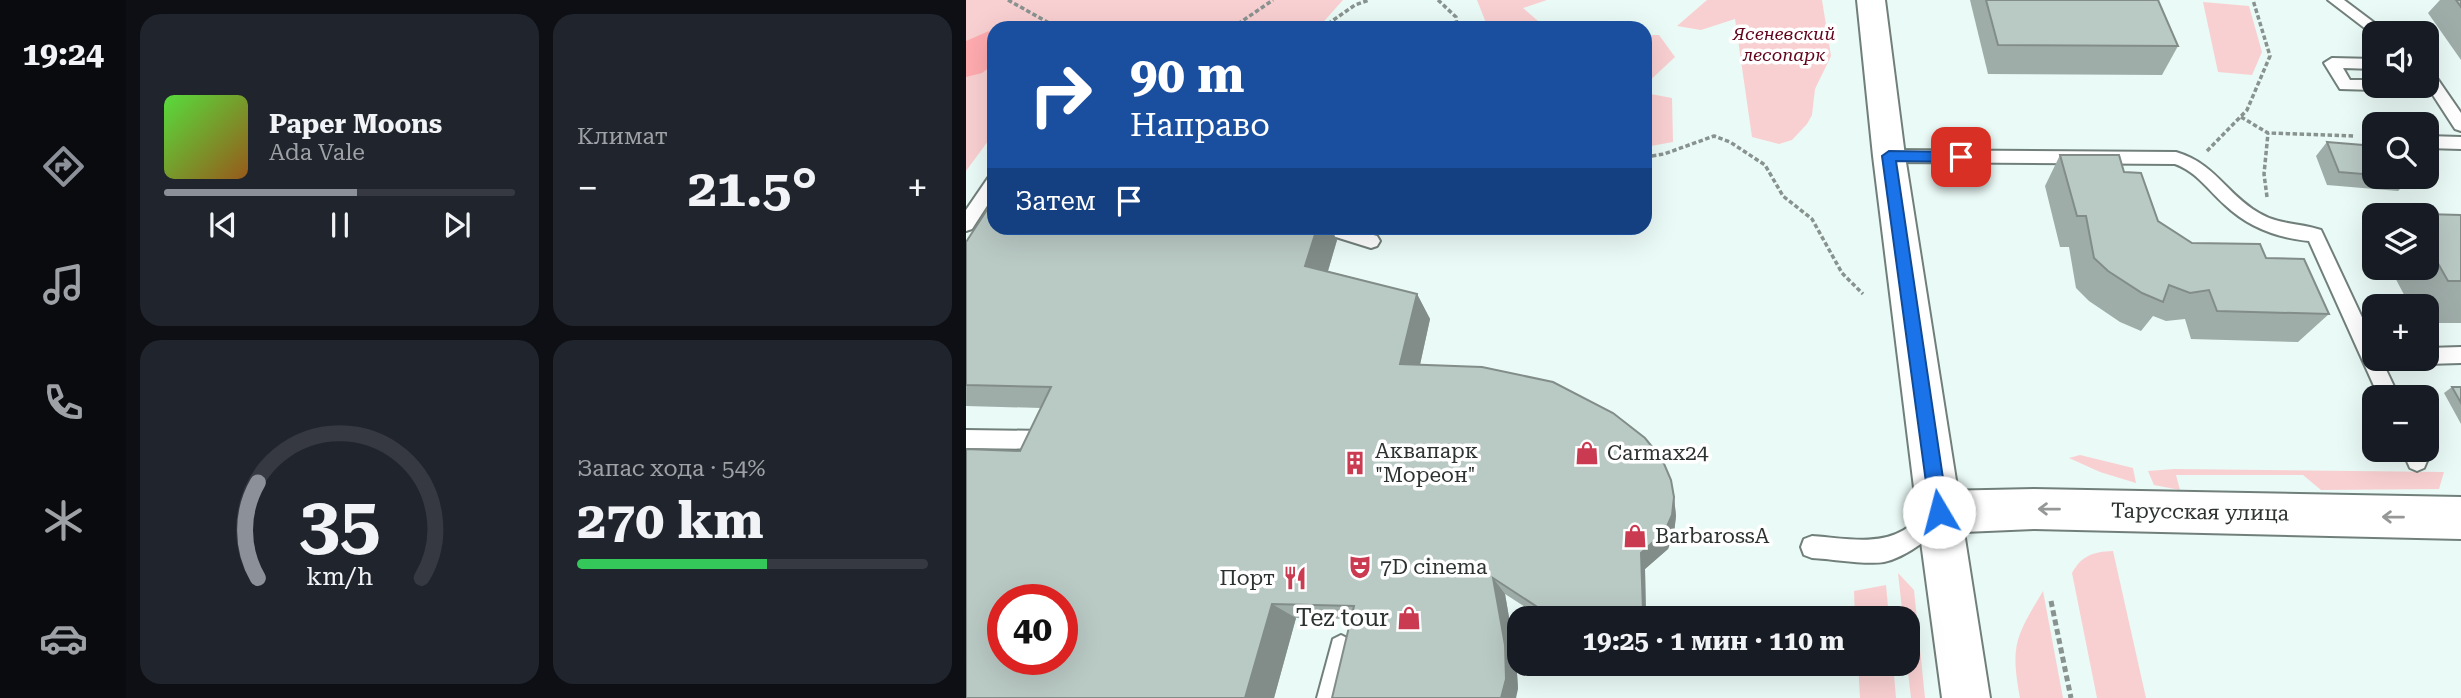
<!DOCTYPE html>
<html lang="ru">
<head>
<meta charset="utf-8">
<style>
	:root { --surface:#171b24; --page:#20242c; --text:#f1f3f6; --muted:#9ea1a6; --line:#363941; --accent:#8c9099 }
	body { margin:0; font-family:"Roboto Serif",serif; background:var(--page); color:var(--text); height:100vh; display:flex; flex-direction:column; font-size:26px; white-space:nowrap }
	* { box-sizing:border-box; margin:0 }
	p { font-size:23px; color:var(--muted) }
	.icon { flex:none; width:38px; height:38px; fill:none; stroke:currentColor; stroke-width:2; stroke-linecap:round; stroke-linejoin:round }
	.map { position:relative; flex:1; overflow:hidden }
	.sheet { display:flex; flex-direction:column; gap:14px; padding:14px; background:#0d0f14; width:840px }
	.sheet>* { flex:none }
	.top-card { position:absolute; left:21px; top:21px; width:665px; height:214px; border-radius:21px; box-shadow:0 7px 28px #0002; background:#1a4fa0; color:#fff; overflow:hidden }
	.fabs { position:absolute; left:1396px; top:21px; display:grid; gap:14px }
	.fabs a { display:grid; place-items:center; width:77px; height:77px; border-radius:14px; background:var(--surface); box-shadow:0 7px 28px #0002; font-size:35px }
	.speed { position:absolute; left:21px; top:584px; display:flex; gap:14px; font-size:35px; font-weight:700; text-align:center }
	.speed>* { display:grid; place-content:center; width:91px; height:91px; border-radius:50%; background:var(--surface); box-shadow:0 7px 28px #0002; line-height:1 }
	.speed .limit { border:10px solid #d22; background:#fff; color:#111 }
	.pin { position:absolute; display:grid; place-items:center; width:60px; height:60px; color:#fff; margin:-30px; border-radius:14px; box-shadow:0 4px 10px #0006 }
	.me { position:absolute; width:77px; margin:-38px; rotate:352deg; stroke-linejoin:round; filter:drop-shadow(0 0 5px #0008) }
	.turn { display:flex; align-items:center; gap:24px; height:147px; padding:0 28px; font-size:32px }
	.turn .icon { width:91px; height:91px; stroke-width:2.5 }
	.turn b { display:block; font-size:49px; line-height:60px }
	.then { display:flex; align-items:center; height:66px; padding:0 28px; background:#0003; gap:14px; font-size:26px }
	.big { font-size:52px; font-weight:700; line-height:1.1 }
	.sheet .card { flex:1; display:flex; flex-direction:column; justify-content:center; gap:10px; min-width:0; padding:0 24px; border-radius:21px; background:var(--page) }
	.sheet .dial { align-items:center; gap:0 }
	.dial svg { height:182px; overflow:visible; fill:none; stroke:var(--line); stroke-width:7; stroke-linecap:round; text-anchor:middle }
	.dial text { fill:var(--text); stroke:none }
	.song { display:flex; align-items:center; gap:21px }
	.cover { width:84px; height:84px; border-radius:10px; background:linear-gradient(135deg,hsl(110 70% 55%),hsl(30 70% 35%)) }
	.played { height:7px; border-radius:4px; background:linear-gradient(90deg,var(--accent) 55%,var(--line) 55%) }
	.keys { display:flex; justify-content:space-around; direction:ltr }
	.heat { display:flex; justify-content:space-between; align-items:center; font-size:38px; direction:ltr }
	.charge { height:10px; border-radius:5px; background:linear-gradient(90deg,#34c759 54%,var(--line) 0) }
	.sheet .tiles { flex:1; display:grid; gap:14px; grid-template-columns:repeat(2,1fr) }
	.trip { position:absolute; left:541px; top:606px; width:413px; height:70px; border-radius:21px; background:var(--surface); box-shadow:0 7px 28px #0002; font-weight:700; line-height:70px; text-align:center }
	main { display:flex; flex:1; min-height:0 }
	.tab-bar { display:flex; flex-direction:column; width:126px; justify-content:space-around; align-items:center; background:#090b0e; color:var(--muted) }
	.tab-bar .icon { width:49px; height:49px }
	.tab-bar .current { color:var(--accent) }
	.tab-bar b { font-size:32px; color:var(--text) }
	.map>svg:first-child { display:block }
	.green { fill:#f9d0d1 }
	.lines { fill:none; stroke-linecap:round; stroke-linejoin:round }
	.river { fill:#ffabaf; fill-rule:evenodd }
	.service-casing { stroke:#717f7b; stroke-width:4 }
	.tertiary-casing { stroke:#717f7b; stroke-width:4 }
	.secondary-casing { stroke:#717f7b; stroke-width:4 }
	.path-far1 { stroke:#88928f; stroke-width:3.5; stroke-dasharray:4.5 2.5; stroke-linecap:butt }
	.path { stroke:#88928f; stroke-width:5; stroke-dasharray:6 3.5; stroke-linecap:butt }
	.service { fill:#fff; fill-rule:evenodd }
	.tertiary { fill:#fff; fill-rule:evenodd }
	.secondary { fill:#fff; fill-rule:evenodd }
	.wall { fill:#9fada9 }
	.shaded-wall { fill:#828d89 }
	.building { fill:#b9c9c4; stroke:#828d89; stroke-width:2; fill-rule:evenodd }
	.oneway { stroke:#969898 }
	.route { fill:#1a73e8; stroke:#114b97; stroke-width:2 }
	.labels { text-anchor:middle; stroke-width:7; stroke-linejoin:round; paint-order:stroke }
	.far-park-label { font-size:18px; font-style:italic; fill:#60021a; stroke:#fff }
	.poi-label { font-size:21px; fill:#2c3230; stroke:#fff; text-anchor:start }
	.street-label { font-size:21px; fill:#2c3230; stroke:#fff }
	.near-poi-label { font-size:24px; fill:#2c3230; stroke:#fff; text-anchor:end }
</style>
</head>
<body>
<main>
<nav class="tab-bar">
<b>19:24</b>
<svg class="icon current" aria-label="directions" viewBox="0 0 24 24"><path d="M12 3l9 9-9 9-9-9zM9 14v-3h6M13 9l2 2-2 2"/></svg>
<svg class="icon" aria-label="music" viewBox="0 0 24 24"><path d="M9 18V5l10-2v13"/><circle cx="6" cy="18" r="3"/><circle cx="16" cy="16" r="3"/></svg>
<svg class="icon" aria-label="phone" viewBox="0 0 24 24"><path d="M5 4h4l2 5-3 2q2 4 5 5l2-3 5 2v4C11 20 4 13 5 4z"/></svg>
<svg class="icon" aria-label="climate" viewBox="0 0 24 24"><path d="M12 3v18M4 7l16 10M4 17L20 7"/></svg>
<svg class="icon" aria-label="car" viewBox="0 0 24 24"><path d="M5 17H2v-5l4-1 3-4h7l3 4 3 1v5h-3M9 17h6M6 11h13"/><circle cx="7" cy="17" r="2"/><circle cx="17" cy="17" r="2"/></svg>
</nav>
<section class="sheet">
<div class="tiles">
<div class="card">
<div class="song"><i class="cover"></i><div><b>Paper Moons</b><p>Ada Vale</p></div></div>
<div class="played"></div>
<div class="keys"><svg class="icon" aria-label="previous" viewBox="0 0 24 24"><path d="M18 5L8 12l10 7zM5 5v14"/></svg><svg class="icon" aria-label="pause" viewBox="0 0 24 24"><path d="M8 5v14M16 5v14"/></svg><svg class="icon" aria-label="next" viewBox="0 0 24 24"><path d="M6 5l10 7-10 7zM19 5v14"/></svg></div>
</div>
<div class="card"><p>Климат</p>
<div class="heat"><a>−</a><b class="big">21.5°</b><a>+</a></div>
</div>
<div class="card dial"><svg viewBox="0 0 100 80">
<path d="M14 69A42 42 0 1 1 86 69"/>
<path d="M14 69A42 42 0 0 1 14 27" stroke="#8c9099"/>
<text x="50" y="56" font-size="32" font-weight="700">35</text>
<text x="50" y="72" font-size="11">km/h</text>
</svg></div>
<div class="card"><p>Запас хода · 54%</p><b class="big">270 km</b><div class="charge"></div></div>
</div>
</section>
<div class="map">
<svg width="1495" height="698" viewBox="0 0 1495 698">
	<rect width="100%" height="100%" fill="#eafaf6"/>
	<!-- green -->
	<g class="green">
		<path d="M0,0H377L352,28H28V133L0,171Z"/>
		<path d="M511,0H581L557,8L580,28H522Z"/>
		<path d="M741,0H856L865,56L849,89L846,115L841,124L826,140L813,144L786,137L769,19L735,30L711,26Z"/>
		<path d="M1237,2L1283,6L1296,52L1286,75L1252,72Z"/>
		<path d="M679,35H693L709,57L679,85Z"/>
		<path d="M679,93L706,98L707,142L679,147Z"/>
		<path d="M1114,455L1167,468L1170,483L1134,472L1103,458Z"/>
		<path d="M1208,469L1478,472L1473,489L1355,490L1337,475H1210L1214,490L1188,485L1182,471Z"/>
		<path d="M1147,551L1180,698H1131L1106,573C1116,555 1127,552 1147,551Z"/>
		<path d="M932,573L948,590L959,698H945L941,663L942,618H937Z"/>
		<path d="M920,585L923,618H889L888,591Z"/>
		<path d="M1077,591L1097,698H1054C1044,644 1050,637 1077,591Z"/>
		<path d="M892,663H927L930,698H894Z"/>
	</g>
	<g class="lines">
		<!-- river -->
		<path class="river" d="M23,31L28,33V64L16,73L0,77V41Z"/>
		<!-- service casing -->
		<g class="service-casing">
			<g id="service">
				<path d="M1362,0H1378L1422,33H1409V36Z"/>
				<path d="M1366,58L1409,59V69L1377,68L1384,80H1409V86H1416L1409,90L1374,89L1358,63Z"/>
				<path d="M1461,70L1466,71L1495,113V131L1489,129L1465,92L1429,91L1421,86H1461Z"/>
				<path d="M1409,135V147L1402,145L1400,141L1402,137Z"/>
				<path d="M1461,136L1495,137V149L1461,148Z"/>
				<path d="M923,150L1210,152C1250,164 1259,193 1293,213C1313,225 1334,223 1355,230L1409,345V359H1415L1433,397H1413L1343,241C1312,238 1282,227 1259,205C1242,190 1231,172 1209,164L923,162L915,156Z"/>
				<path d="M28,176V195L6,229L0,231V210L22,178Z"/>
				<path d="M354,228H383L411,236L414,241L411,246L405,248L357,233Z"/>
				<path d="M1495,347V363L1461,364L1453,359H1461V348Z"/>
				<path d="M0,430L81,431L88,433L91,440L88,447L81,449L0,448Z"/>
				<path d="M1436,450H1456L1461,461L1458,468L1451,471L1444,468Z"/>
				<path d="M973,503L981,506L984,513C976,532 939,558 918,562C899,565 867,559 846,558L838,555L835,547L838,539L846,536C877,538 911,546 938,530C951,522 959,508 973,503Z"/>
				<path d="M375,635L383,639L387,647L375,698H351L367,639Z"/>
			</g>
		</g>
		<!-- tertiary casing -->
		<g class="tertiary-casing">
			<path id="tertiary" d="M891,0H919L939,156L995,512L988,527L973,533L958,527L951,512L907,156Z"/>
		</g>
		<!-- secondary casing -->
		<g class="secondary-casing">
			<path id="secondary" d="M1068,489L1495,497V539L1068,529L998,532L1024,698H976L951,512L958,497L973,491Z"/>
		</g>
		<!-- path-far1 -->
		<g class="path-far1">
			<path d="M42,0L92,28"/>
			<path d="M472,0L490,17L491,28"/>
			<path d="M266,28L307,0"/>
			<path d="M356,28L389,5L403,0"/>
			<path d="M1275,117L1302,133L1388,136"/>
			<path d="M1241,151L1281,110L1304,56L1287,0"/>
			<path d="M679,157L698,154L748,136L764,142L799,165L817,196L846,219L876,273L897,294"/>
			<path d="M1301,197L1298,174L1302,133"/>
		</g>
		<!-- path -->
		<path class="path" d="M1085,601L1105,698"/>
		<!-- service -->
		<use href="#service" class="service"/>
		<!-- tertiary -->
		<use href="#tertiary" class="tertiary"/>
		<!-- secondary -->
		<use href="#secondary" class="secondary"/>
	</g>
	<!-- wall -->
	<g class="wall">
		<path d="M1004,0H1192L1212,46L1196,75L1022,74Z"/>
		<path d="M1474,0H1495V60L1462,13Z"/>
		<path d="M1361,142L1409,146V177H1445V178L1432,191L1361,185L1350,156Z"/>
		<path d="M1094,155L1158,172L1192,221L1226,243L1300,258L1363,314L1332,342L1225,339L1219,319L1200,321L1187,316L1175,331L1154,322L1123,301L1110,288L1103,247H1094L1079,186Z"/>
		<path d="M1458,214L1495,215V323H1467L1461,313V306H1444L1424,268H1461V215H1457Z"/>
		<path d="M28,228H364L371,240L362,271L451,294L464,319L454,365L708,497L710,516L708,533L702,549L679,569L680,618H576L539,594L550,658L552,689L385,619L330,618L308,698L54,451L75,408L0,406V242Z"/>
		<path d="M1486,387H1495V424L1478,393Z"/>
	</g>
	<!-- shaded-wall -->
	<g class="shaded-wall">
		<path d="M351,228H364L371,240L356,291L339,266Z"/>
		<path d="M451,294L464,319L449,387L434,364Z"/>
		<path d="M708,497L710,516L708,533L702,549L679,569L680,618H679L677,611L675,553Z"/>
		<path d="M527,578L539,594L550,658L552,689L550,698H535Z"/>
		<path d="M306,604L330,618L308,698H279Z"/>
	</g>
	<!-- building -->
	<g class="building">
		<path d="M1020,0H1192L1212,46L1032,45Z"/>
		<path d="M1490,0H1495V7Z"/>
		<path d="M1361,142L1409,146V175L1373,172Z"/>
		<path d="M1094,155H1153L1158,172L1175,173L1192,221L1226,243L1294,244L1300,258L1338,259L1363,314L1251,311L1243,290L1224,293L1203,285L1197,302L1176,293L1142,271L1128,258L1120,216H1111Z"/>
		<path d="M28,199V228H351L339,266L451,294L434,364L516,367L587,382L647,413L679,438L696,459L705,480L708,497L706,515L699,531L675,553L677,611L615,615L579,612L527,578L539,645L540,679L535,698H366L388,606L306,604L279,698H0V449L54,451L85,387L0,385V242ZM37,600H96V660H37Z"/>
		<path d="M1458,214L1495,215V281H1482L1461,244V226H1464L1461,221V215Z"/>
		<path d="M1486,387H1495V403Z"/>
	</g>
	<!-- one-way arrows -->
	<defs><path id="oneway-shaft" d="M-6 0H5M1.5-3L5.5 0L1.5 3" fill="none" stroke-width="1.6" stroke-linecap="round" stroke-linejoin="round" transform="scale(1.75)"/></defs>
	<g class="oneway">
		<use href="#oneway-shaft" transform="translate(1083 509) rotate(-179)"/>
		<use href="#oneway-shaft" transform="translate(1427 517) rotate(-179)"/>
	</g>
	<!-- route -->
	<path class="route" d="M923,151L995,152L1001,157L995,162L930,161L982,512L980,518L973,521L967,518L964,512L916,156Z"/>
	<!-- icons -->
	<defs>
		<g id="shop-bare" transform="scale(1.89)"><path d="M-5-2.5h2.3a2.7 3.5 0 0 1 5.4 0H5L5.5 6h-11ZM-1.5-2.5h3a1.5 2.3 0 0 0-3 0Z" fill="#ca3a51" stroke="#fff" stroke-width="2.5" paint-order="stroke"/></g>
		<g id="building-bare" transform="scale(1.89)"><path d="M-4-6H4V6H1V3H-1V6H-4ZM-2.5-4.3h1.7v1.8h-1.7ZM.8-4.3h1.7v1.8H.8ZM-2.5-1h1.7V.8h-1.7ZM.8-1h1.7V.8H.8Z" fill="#ca3a51" stroke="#fff" stroke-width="2.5" paint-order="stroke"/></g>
		<g id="theatre-bare" transform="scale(1.89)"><path d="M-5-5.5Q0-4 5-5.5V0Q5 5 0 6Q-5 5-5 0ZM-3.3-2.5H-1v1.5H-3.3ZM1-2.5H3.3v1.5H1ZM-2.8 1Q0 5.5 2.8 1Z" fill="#ca3a51" stroke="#fff" stroke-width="2.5" paint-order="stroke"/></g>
		<g id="restaurant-bare" transform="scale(1.89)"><path d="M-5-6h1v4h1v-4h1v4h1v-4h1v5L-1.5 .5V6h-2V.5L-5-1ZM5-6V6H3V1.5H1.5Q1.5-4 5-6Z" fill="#ca3a51" stroke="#fff" stroke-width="2.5" paint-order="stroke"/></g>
	</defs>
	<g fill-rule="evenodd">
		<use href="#shop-bare" x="621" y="453"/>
		<use href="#building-bare" x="389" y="463"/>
		<use href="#shop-bare" x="669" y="536"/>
		<use href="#theatre-bare" x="394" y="567"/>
		<use href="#restaurant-bare" x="329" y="578"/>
		<use href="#shop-bare" x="443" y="618"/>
	</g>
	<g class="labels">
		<!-- far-park labels -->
		<g class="far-park-label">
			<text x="818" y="40">Ясеневский<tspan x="818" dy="21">лесопарк</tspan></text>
		</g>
		<!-- poi labels -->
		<g class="poi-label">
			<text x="409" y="458">Аквапарк<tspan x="409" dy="24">"Мореон"</tspan></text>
			<text x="641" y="460">Carmax24</text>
			<text x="689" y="543">BarbarossA</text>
			<text x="414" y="574">7D cinema</text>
			<text x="309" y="585" text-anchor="end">Порт</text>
		</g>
		<!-- street labels -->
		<g class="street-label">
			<text transform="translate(1234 512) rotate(1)" y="7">Тарусская улица</text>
		</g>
		<!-- near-poi labels -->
		<g class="near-poi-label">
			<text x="423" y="626">Tez tour</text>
		</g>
	</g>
</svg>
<div class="fabs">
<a><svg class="icon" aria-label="sound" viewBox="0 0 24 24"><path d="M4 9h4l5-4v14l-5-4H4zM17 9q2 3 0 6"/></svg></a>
<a><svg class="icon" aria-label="search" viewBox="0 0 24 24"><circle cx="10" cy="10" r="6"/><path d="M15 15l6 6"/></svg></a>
<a><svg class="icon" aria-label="layers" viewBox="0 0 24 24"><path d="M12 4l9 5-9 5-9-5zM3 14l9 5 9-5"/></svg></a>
<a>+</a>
<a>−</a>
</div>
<div class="speed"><div class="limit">40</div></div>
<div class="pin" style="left:995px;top:157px;background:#d93025"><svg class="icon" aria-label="arrive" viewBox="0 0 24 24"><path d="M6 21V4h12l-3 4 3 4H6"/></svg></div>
<svg class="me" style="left:973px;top:512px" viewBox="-20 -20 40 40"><circle r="19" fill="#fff"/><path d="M0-13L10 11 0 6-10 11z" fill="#1a73e8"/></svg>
<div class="trip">19:25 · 1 мин · 110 m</div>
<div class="top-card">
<div class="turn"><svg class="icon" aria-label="right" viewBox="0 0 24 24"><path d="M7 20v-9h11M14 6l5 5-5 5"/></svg><div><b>90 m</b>Направо</div></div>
<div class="then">Затем<svg class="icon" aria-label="arrive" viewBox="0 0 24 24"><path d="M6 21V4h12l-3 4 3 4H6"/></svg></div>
</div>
</div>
</main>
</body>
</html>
